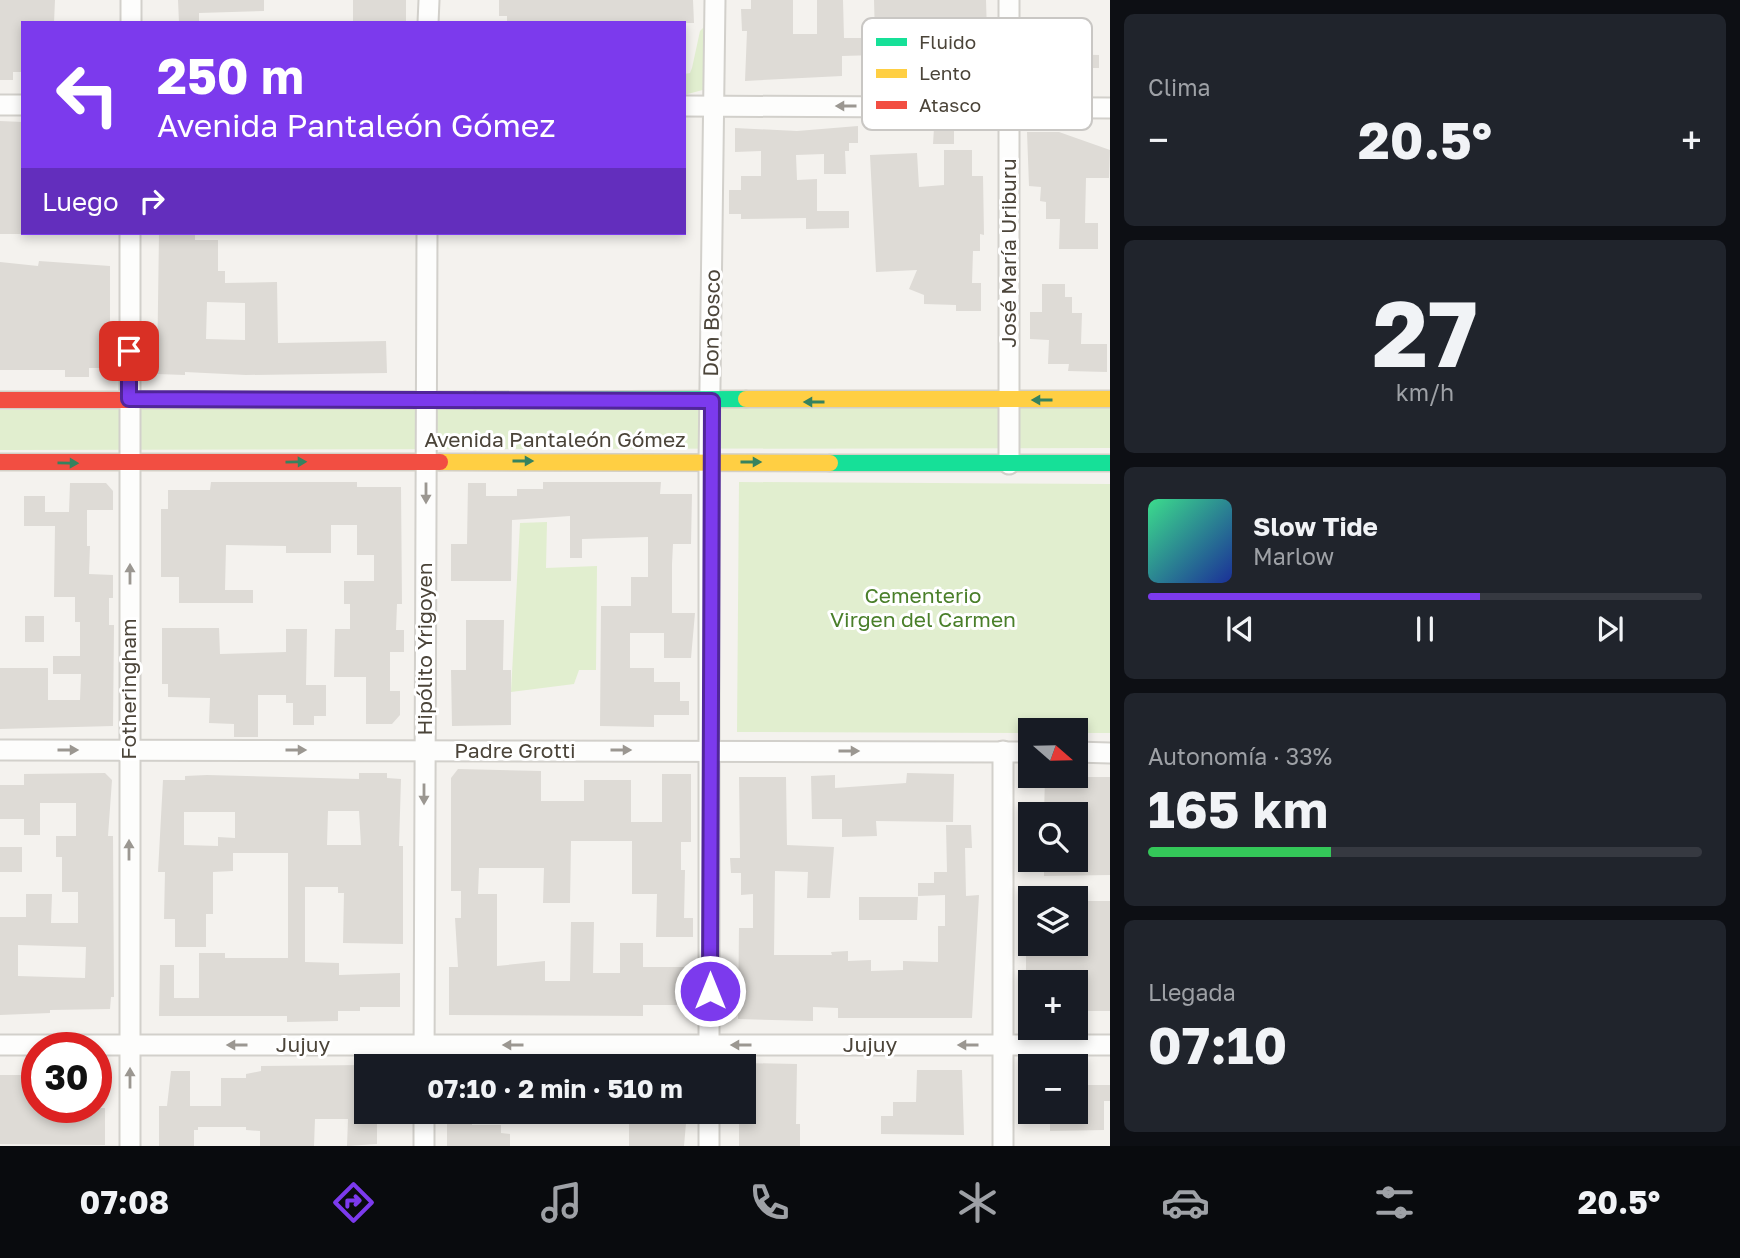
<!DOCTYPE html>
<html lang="es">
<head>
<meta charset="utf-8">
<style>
	:root { --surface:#171b24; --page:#20242c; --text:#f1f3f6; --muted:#9ea1a6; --line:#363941; --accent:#7c3aed }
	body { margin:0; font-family:"Golos Text",sans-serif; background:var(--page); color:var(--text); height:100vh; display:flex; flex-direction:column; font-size:26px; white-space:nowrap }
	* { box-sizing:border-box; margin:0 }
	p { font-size:23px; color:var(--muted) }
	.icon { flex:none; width:38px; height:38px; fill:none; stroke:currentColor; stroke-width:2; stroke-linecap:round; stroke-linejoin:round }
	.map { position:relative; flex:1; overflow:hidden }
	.side { display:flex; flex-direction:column; gap:14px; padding:14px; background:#0d0f14; width:630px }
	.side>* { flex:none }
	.hud { position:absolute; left:21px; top:21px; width:665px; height:214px; border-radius:0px; box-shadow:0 4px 10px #0003; background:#7c3aed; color:#fff; overflow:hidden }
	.needle { width:46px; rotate:110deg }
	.tools { position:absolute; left:1018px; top:718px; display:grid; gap:14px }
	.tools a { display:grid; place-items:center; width:70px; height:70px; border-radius:0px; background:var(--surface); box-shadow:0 4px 10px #0003; font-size:35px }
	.speed { position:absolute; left:21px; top:1032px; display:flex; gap:14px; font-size:35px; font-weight:700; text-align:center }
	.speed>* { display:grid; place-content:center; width:91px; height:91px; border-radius:50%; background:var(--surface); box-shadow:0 4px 10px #0003; line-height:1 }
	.speed .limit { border:10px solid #d22; background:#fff; color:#111 }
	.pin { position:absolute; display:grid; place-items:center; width:60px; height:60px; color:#fff; margin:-30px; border-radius:14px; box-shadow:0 4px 10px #0006 }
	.me { position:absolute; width:77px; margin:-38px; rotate:0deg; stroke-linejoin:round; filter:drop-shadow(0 0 5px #0008) }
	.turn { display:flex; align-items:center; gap:24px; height:147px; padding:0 21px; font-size:32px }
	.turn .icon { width:91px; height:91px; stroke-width:2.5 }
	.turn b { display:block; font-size:49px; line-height:60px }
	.then { display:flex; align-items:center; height:66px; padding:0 21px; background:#0003; gap:14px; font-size:26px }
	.big { font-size:52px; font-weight:700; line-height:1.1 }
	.side .card { flex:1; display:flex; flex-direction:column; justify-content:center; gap:10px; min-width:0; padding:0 24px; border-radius:10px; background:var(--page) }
	.side .dial { align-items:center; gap:0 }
	.dial b { font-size:91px; line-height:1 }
	.song { display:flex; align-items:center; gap:21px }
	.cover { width:84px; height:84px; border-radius:10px; background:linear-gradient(135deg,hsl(150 70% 55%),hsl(230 70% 35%)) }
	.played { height:7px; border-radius:4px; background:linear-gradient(90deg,var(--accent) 60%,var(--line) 60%) }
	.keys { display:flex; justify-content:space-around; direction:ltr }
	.heat { display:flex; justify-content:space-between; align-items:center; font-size:38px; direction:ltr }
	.charge { height:10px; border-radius:5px; background:linear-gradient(90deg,#34c759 33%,var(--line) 0) }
	.trip { position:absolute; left:354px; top:1054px; width:402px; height:70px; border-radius:0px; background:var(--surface); box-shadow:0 4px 10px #0003; font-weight:700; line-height:70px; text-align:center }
	.menu { display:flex; height:112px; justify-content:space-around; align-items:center; background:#090b0e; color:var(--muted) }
	.menu .icon { width:49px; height:49px }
	.menu .current { color:var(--accent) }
	.menu b { font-size:32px; color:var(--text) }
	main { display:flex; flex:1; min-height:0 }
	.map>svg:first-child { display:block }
	.green { fill:#e1eecf }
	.building { fill:#dedbd6; fill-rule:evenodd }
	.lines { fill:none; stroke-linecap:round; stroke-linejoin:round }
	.street-casing { stroke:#d2d0cb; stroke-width:23 }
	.fast-casing { stroke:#d3cfc5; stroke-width:19 }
	.slow-casing { stroke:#d3cfc5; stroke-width:19 }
	.jam-casing { stroke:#d3cfc5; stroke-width:19 }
	.street { stroke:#fdfdfc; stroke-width:19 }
	.fast { stroke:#16e098; stroke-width:16 }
	.slow { stroke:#ffcf43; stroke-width:16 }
	.jam { stroke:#f24e42; stroke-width:16 }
	.oneway { fill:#9b9791 }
	.oneway2 { fill:#36825f }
	.route-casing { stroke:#51269a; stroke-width:18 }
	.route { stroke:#7c3aed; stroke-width:12 }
	.labels { text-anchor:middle; stroke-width:6; stroke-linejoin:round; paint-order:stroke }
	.street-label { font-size:21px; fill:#4b4439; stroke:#fff }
	.park-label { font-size:21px; fill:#4a7f2a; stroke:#fff }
	.key { fill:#fff; stroke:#c9c7c4; stroke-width:2 }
	.key-label { font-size:19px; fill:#4b4439 }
</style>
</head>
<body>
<main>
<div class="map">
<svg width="1110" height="1146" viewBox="0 0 1110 1146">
	<rect width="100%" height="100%" fill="#f4f2ee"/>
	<!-- green -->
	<g class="green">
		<path d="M706,25L710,88L684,95V74L690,73L692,68L700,31Z"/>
		<path d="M1110,406V448L0,450V410Z"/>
		<path d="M739,482L1110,484V733H1076V730H1031V733L737,732Z"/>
		<path d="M547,522L546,568L597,566L596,670H579L574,684L511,692L520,523Z"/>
	</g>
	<!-- building -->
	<g class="building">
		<path d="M0,0H55L54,23H23V72H13V80H0Z"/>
		<path d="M178,0H264V11L199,13V23H179Z"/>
		<path d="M353,0H406V23L353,22Z"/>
		<path d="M499,0H693L694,23H507V16H499Z"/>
		<path d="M751,0H793V34H817V0H843L844,38H875L874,0H986L987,33L962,34L963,76L877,83L876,55L842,56V76L745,81L747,31H742L741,9H751Z"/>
		<path d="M1029,27L1055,28V54L1099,55V68H1072L1071,84L1043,83L1044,77H1033V46H1029Z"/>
		<path d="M0,121L23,122V234H0Z"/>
		<path d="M858,126V143H849V151H845L846,174H824V154L796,155L797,180L817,179V211H849V228L806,229V218L741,219V214H729V190H741V176H761V151L735,152V128L797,131Z"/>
		<path d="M934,128H954V144H933Z"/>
		<path d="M1027,132H1059L1110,150L1109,178H1086L1085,223H1098V249H1059L1060,219H1046V202L1040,201L1041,187L1029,186Z"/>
		<path d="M944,150H972V176H983L984,235L980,234V251H973L972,283H981V311H956V305L924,304V295L909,289L917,270L876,272L870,155L917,153L919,187L944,185Z"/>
		<path d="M159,233H195V240H218V271H225V283L277,282L278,343L386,341L387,373L246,375L185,372V375L157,374ZM207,302L245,303V340L206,339Z"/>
		<path d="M39,261L110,266V368H89V377H65V370H0V262L38,266Z"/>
		<path d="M1042,284H1065V297H1072V313H1082L1081,344H1107V372L1068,371L1069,364H1048L1049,340L1030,339V312H1042Z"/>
		<path d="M211,482H357V487H401L402,604H397L396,630H404V652H390V691H400V715L392,724H366V677H334L335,629H350V604H344V581H374V555H357V525H331V553H286V546L226,545L225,590H253V603H179V577H161V509H168V490H210Z"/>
		<path d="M543,482H661L660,494H692L691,544H673L672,564V613H695L691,658H664V633H630V668H654V682H680V701H689V715H654V727L600,726L601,606H631V577H648V537L582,539V558H570V516L512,520L511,581H451V544H467L468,483H486V496H517V489H543Z"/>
		<path d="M70,483H106L113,491V510H87V546H90L89,574L113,575V598H109V625H114L113,726L0,729V668H48V700H80L81,674H53V656H80V622H75V597H54L55,526H24V496H45V512H69Z"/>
		<rect x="25" y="616" width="19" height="26"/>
		<path d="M466,620H504L503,670H511V725L452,726L451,670H466Z"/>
		<path d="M162,628H219L220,654L286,652V629H307L306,685H326V716H314V725H293V703H286V695H258V737H234V724L209,723L210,698L168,697V684H162Z"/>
		<path d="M458,769L541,771V801H584V780H631V822H662V774H691V842H681V870H685L684,918H693V937H656L657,894H632V841H571L570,903H543L544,868H479L478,894H497V966L545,961V981H570L571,922H594L593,973H620V943H643V967H692V1005H643V1016L449,1015V967H458L455,918H461V891H451V778Z"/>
		<path d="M105,773L112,780L108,836H113L114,997H111L110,1009L50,1010V1013L0,1015V917H26V894H52L51,923H78V892H62V857H56V836H76V803H40V835H24V819H0V785H24V774ZM18,945L86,947L85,978L18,976Z"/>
		<path d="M359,773H387V778L401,779L399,846H403V944L343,943L344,893H338V887H305V962L339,963V975L400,973V1007H360V1011H338V1021L287,1022V1016H159L160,965H174V998H199V953H225V958H288V853H233V871L213,872V914H206V947H175V919H164L165,872H158L163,780H185V776L207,775L359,779ZM328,811H359L361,845H327ZM184,812H235V838L218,837V846L184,845Z"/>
		<path d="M907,773L954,774L953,822L876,821L877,836L842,837V819H812L811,776L835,775V788L906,783Z"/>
		<path d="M739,777H786L787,845L834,847L830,898H807L808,872L775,871L774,955H832L831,952L848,951V961L871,960V971L903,970V961L938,962V926H945V895L918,896V883H934V872H947L946,825H971L972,848H965L966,896L979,895L972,1018H838V1008L813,1007V1021L738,1019L739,928H753V894L741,895V873H731L730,858H740Z"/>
		<path d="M1045,777H1110V875L1044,876V859H1076V814H1044Z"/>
		<rect x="0" y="847" width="22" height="25"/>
		<path d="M859,897H918L917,920H859Z"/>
		<path d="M1084,901H1110V1011H1076V982H1026V943H1076V930H1084Z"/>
		<path d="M744,1063L797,1064L796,1124H800V1146H739V1111H744Z"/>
		<path d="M365,1065L366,1111H377V1144L347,1146L348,1119H315L314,1146H260V1131L246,1130V1127H198V1130H194V1146H159V1106H167L171,1071H190V1106H221V1078H246V1074L261,1071V1066Z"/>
		<path d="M917,1070H962L964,1135L881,1134V1116H893V1102H916Z"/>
		<path d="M0,1075H37V1108H105V1145L0,1144Z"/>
		<path d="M1076,1085H1110V1101H1104V1130L1050,1131V1118H1076Z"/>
		<path d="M447,1111H472V1125H501V1133L510,1134V1146H447Z"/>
		<path d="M654,1111L687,1112L684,1146H629V1124H654Z"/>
	</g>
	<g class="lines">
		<!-- street casing -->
		<g class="street-casing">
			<g id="street">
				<path d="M1009,0V464"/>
				<path d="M131,23V0"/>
				<path d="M428,23L429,0"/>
				<path d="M0,105H23"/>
				<path d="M684,106L1110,108"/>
				<path d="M0,750L1031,752"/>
				<path d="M1003,751V1146"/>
				<path d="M1076,752L1110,753"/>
				<path d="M0,1045H1110"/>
				<path d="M424,1066L427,233"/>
				<path d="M709,1066V462L715,0"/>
				<path d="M130,1146V233"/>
				<path d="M424,1146V1111"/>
				<path d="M709,1146V1111"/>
			</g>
		</g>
		<!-- fast casing -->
		<g class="fast-casing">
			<g id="fast">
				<path d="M475,400L746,399"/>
				<path d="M830,463H1110"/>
			</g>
		</g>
		<!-- slow casing -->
		<g class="slow-casing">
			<g id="slow">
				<path d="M746,399H1110"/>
				<path d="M440,462L830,463"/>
			</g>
		</g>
		<!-- jam casing -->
		<g class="jam-casing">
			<g id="jam">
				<path d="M0,400H475"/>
				<path d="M0,462H440"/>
			</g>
		</g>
		<!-- street -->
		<use href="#street" class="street"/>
		<!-- fast -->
		<use href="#fast" class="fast"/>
		<!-- slow -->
		<use href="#slow" class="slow"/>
		<!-- jam -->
		<use href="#jam" class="jam"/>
	</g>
	<!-- one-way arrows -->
	<defs><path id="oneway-solid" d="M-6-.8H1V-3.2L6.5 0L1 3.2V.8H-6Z" transform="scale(1.75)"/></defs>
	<g class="oneway">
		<use href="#oneway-solid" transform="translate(846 106) rotate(-180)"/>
		<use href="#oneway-solid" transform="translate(426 493) rotate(90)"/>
		<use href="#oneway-solid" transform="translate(130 574) rotate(-90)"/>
		<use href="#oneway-solid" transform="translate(68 750)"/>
		<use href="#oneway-solid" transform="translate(296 750)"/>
		<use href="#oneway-solid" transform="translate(621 750)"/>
		<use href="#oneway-solid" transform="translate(849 751)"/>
		<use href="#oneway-solid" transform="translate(424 794) rotate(90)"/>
		<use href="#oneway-solid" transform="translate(129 850) rotate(-90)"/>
		<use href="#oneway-solid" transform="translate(237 1045) rotate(-180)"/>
		<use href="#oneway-solid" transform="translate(513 1045) rotate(180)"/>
		<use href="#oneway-solid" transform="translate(741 1045) rotate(-180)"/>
		<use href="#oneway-solid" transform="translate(968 1045) rotate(-180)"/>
		<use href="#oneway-solid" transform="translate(130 1078) rotate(-90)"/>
	</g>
	<g class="oneway2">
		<use href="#oneway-solid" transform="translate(1042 400) rotate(180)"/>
		<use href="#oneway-solid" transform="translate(814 402) rotate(-180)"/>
		<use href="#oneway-solid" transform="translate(523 461)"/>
		<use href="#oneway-solid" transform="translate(296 462) rotate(-1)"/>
		<use href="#oneway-solid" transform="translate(751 462)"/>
		<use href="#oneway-solid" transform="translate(68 463) rotate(1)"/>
	</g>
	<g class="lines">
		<!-- route casing -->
		<g class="route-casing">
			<path id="route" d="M129,351V399L712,401L710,991"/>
		</g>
		<!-- route -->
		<use href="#route" class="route"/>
	</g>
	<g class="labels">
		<!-- street labels -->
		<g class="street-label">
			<text transform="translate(1009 253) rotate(-90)" y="7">José María Uriburu</text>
			<text transform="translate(712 323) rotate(-89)" y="7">Don Bosco</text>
			<text x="555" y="447">Avenida Pantaleón Gómez</text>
			<text transform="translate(425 649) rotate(-90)" y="7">Hipólito Yrigoyen</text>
			<text transform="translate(129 689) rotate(-90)" y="7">Fotheringham</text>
			<text x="515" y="758">Padre Grotti</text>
			<text x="303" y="1052">Jujuy</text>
			<text x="870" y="1052">Jujuy</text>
		</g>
		<!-- park labels -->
		<g class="park-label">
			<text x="923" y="603">Cementerio<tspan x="923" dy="24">Virgen del Carmen</tspan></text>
		</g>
	</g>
	<!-- legend -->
	<rect x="862" y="18" width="230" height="112" rx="10" class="key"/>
	<rect x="876" y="38" width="31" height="8" fill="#16e098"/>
	<rect x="876" y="69" width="31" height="9" fill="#ffcf43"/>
	<rect x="876" y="101" width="31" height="8" fill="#f24e42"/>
	<g class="key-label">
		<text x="919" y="49">Fluido</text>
		<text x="919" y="80">Lento</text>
		<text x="919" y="112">Atasco</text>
	</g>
</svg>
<div class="tools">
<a><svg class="needle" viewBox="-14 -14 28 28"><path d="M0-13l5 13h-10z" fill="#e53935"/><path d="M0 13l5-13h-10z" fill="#9ea1a6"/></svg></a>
<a><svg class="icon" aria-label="search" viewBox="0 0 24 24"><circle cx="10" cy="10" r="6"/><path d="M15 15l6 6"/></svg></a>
<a><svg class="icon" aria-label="layers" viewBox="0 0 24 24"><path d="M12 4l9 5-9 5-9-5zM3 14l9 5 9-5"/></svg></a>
<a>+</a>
<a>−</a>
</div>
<div class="speed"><div class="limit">30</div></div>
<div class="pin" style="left:129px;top:351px;background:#d93025"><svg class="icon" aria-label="arrive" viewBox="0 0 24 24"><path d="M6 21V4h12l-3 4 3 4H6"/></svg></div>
<svg class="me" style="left:710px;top:991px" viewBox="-20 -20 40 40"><circle r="17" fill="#7c3aed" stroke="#fff" stroke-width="3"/><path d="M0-11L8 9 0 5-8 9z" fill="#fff"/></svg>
<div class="trip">07:10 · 2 min · 510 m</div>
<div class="hud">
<div class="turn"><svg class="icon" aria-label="left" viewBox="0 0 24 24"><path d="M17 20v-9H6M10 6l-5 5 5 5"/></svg><div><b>250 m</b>Avenida Pantaleón Gómez</div></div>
<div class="then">Luego<svg class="icon" aria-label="right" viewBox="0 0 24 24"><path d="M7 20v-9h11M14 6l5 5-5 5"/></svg></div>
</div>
</div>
<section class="side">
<div class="card"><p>Clima</p>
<div class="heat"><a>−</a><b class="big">20.5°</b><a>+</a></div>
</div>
<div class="card dial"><b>27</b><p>km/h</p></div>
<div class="card">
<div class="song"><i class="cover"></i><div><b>Slow Tide</b><p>Marlow</p></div></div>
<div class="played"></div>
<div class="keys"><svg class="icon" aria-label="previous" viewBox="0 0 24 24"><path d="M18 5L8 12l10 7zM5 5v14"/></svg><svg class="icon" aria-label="pause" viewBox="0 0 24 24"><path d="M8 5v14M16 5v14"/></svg><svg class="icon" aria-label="next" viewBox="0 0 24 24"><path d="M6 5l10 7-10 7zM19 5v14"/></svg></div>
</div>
<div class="card"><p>Autonomía · 33%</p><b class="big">165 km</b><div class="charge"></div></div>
<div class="card"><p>Llegada</p><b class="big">07:10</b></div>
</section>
</main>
<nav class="menu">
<b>07:08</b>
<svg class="icon current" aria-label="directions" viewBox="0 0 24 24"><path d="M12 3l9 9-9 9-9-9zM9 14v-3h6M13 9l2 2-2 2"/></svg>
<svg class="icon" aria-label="music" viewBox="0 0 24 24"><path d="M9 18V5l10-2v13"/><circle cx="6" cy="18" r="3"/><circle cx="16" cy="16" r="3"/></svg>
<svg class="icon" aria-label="phone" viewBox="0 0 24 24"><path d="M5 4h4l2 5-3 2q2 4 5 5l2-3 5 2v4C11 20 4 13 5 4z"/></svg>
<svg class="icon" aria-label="climate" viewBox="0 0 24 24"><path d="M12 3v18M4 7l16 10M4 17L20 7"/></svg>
<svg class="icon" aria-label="car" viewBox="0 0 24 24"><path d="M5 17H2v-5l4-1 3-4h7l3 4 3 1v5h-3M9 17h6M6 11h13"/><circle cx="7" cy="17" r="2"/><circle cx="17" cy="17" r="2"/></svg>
<svg class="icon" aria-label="filters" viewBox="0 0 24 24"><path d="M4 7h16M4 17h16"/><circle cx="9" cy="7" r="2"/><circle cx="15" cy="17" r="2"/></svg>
<b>20.5°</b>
</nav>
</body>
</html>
